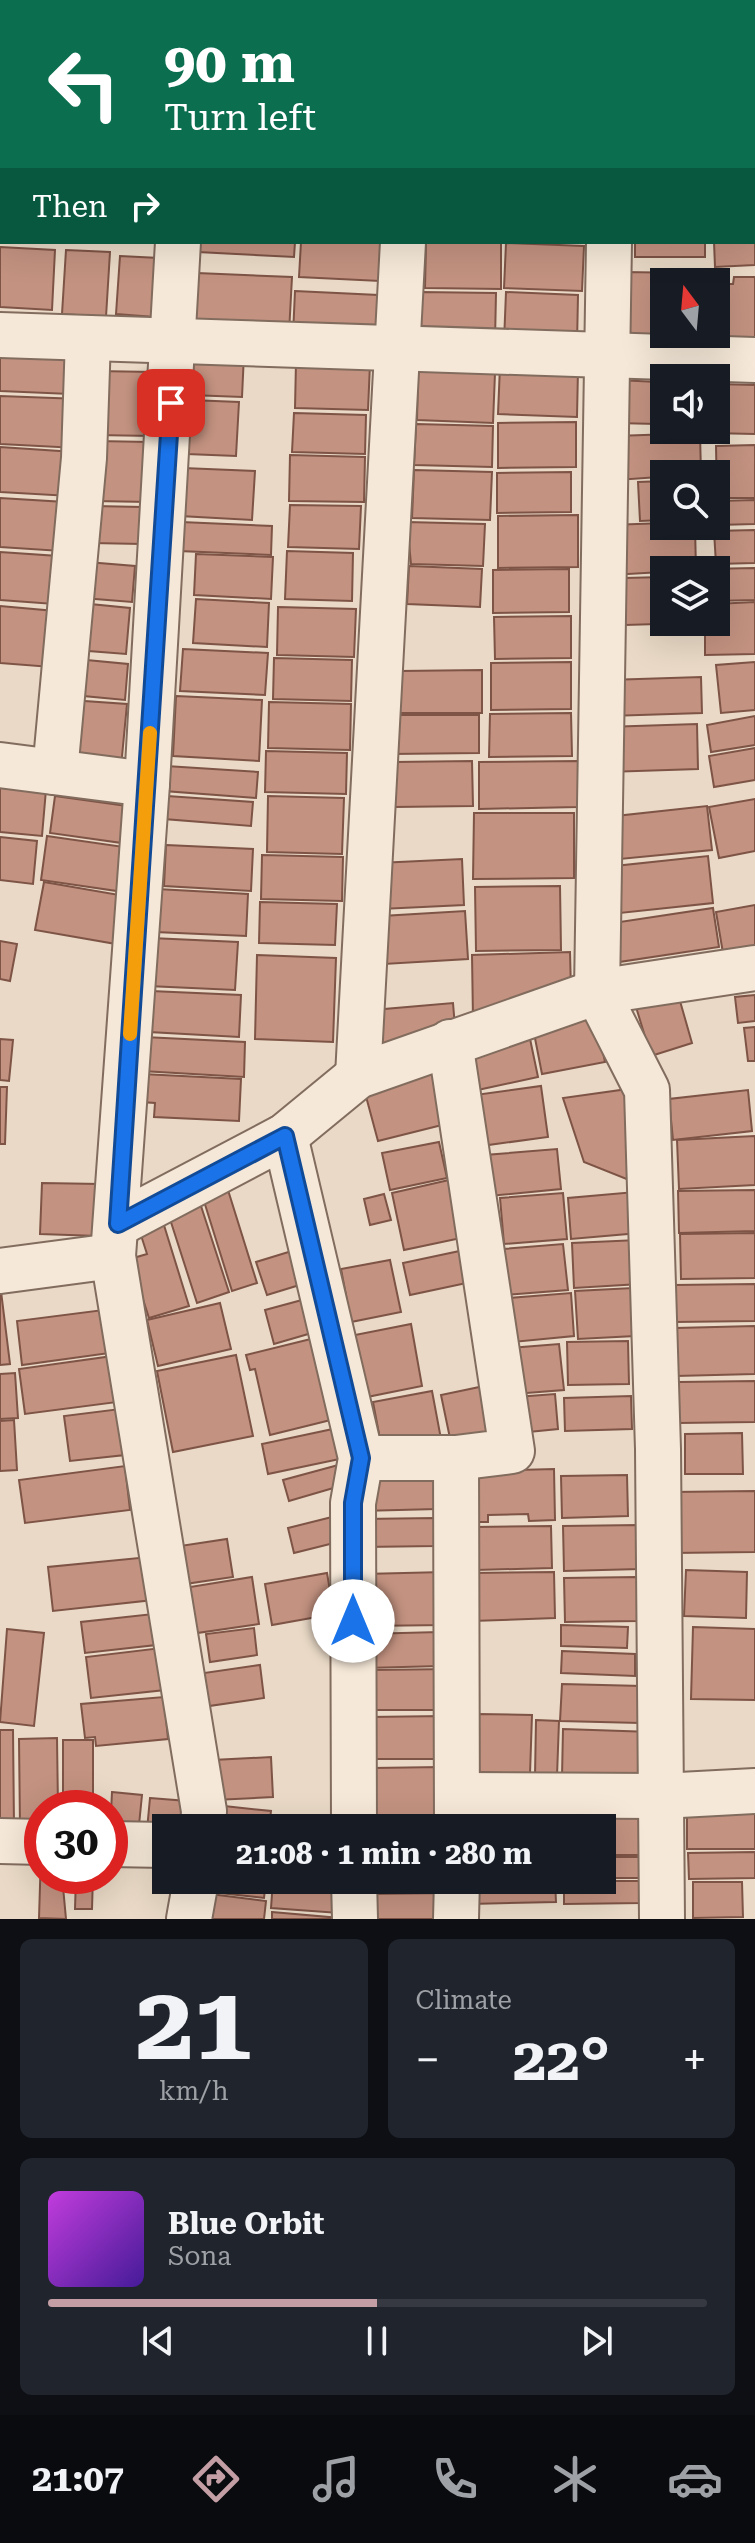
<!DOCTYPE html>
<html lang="en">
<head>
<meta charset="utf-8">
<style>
	:root { --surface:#171b24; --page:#20242c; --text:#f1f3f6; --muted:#9ea1a6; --line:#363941; --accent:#c39ea5 }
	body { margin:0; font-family:"Roboto Serif",serif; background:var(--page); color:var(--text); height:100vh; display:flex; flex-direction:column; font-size:30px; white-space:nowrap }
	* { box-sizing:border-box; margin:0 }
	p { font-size:26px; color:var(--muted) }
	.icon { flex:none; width:44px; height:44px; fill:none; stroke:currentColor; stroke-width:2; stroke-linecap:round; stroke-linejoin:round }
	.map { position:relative; height:1919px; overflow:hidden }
	.panel { display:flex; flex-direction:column; gap:20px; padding:20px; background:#0d0f14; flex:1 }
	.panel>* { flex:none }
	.hud { position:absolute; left:0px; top:0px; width:756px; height:244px; box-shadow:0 8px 32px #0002; background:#0b6e4f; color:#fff; overflow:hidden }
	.needle { width:52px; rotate:344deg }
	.controls { position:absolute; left:650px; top:268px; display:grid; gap:16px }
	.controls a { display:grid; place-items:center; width:80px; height:80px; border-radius:0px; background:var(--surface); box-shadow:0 8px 32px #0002; font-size:40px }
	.speed { position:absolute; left:24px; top:1790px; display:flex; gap:16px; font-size:40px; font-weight:700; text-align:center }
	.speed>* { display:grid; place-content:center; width:104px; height:104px; border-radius:50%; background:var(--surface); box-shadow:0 8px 32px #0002; line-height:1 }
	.speed .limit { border:12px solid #d22; background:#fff; color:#111 }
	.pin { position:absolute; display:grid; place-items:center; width:68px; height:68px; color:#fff; margin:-34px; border-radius:16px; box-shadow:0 4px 12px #0006 }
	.me { position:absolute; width:88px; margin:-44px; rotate:0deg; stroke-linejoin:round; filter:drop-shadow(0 0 6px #0008) }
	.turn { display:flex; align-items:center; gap:28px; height:168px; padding:0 32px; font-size:36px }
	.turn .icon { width:104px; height:104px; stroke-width:2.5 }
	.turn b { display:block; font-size:56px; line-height:68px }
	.then { display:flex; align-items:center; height:76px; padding:0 32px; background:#0003; gap:16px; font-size:30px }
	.big { font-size:60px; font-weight:700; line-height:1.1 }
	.panel .widget { flex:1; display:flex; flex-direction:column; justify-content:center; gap:12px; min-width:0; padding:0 28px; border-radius:12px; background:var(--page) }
	.panel .dial { align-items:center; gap:0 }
	.dial b { font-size:104px; line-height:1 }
	.song { display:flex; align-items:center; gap:24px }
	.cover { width:96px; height:96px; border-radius:12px; background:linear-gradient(135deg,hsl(290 70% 55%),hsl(260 70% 35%)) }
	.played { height:8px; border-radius:4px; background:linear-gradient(90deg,var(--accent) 50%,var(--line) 50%) }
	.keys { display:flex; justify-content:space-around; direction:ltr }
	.heat { display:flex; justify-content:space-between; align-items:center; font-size:44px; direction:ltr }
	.panel .tiles { flex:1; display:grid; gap:20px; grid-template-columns:1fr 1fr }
	.widget:last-child { grid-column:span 2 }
	.trip { position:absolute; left:152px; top:1814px; width:464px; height:80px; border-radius:0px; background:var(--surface); box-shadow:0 8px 32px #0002; font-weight:700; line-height:80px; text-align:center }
	.dock { display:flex; height:128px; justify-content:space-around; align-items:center; background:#090b0e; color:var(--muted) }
	.dock .icon { width:56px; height:56px }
	.dock .on { color:var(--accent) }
	.dock b { font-size:36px; color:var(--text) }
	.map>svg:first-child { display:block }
	.building { fill:#c39280; stroke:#7e5446; stroke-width:2 }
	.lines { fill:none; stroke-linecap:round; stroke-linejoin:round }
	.minor-casing { stroke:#826c5e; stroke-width:48 }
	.minor { stroke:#f5e8d8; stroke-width:44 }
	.route-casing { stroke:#114b97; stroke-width:20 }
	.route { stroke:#1a73e8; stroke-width:14 }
	.slow { stroke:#f59e0b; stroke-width:14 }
</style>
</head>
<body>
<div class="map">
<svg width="755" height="1919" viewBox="0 0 755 1919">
	<rect width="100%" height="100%" fill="#e9d9c6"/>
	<!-- building -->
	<g class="building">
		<path d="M0,0H74L2,2V32Z"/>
		<path d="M221,0H309L221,2Z"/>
		<path d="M755,192V265L715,267L714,242H754Z"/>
		<path d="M198,242H295L294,257L198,252Z"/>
		<path d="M301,242H382L380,281L299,277Z"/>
		<rect x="635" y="242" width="70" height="15"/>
		<path d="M426,243H501V289L425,288Z"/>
		<path d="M506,243L584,246L582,291L504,288Z"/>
		<path d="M0,247L55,250L52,310L0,307Z"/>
		<path d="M66,250L110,252L106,317L62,314Z"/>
		<path d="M120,256L159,258L155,317L116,314Z"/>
		<path d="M622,272L693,273V282H664V334H693V345H622Z"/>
		<path d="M197,273L292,277L289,333L194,329Z"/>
		<path d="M734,277H755V350H714L716,284H733Z"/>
		<path d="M295,291L378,295L376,339L293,335Z"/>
		<path d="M420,292L496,293L495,341L419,340Z"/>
		<path d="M506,292L578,295L577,345L504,342Z"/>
		<path d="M0,348L72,351L70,394L0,391Z"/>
		<path d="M192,351L244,354L242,397L190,395Z"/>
		<path d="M296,362L370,364L368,410L295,408Z"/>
		<path d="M500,366L578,369L577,417L498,414Z"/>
		<path d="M96,371L154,372L153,436L95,435Z"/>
		<path d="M418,371L495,373L493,423L417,420Z"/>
		<path d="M617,380L658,382L657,424L616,423Z"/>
		<path d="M716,384L755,385V434L710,433L716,430Z"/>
		<path d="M0,396L80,399L77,448L0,444Z"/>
		<path d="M190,400L239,402L236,456L187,454Z"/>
		<path d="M294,413L366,415L365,454L292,452Z"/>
		<path d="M576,422V467L498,468V423Z"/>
		<path d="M416,424L493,426L492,467L414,465Z"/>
		<path d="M700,433L701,474L617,480L616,436Z"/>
		<path d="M96,441L150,442L148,502L95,501Z"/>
		<path d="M755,445V498H717L716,446Z"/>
		<path d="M0,447L74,452L70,496L0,492Z"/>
		<path d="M290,455L365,457L364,502L289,501Z"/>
		<path d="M183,468L255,471L252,520L180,516Z"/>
		<path d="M414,470L492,472L490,520L412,518Z"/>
		<path d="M571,472V512L497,513V473Z"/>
		<path d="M664,481V520L640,521L638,482Z"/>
		<path d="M0,498L65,502L61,551L0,547Z"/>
		<path d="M755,500V524L717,525V501Z"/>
		<path d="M290,505L361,506L359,549L288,547Z"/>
		<path d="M94,506L142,507L141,544L92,543Z"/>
		<path d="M578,515V567L498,568V516Z"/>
		<path d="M181,522L272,526L271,555L179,551Z"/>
		<path d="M407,522L485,524L483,566L411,564Z"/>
		<path d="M664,523V526H695L696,570L611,575L610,525Z"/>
		<path d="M755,530V563L716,564L714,531Z"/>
		<path d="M287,551L353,553L352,601L285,599Z"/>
		<path d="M0,552L58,556L54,604L0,600Z"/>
		<path d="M196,554L273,557L271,599L194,595Z"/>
		<path d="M87,562L135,566L132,602L83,598Z"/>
		<path d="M409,566L482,569L480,607L407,604Z"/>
		<path d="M755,568V600L716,601V570L705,569Z"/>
		<path d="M569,569V612L493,613V570Z"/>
		<path d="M664,577V622L691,623L625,625L624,578Z"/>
		<path d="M196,599L269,603L267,647L193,643Z"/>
		<path d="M755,602V654L705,655V622H716V604Z"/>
		<path d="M80,603L130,608L126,654L76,650Z"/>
		<path d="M0,606L55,611L51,667L0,663Z"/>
		<path d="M278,607L356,609L354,657L277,655Z"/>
		<path d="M571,616V658L495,659L494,617Z"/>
		<path d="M183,649L268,653L265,695L180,691Z"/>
		<path d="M274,658L352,660L351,701L273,699Z"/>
		<path d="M76,659L128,664L125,700L73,695Z"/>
		<path d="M571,662V709L491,710V663Z"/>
		<path d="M755,662V710L721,713L716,665Z"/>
		<path d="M482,670V713H400V671Z"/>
		<path d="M701,677L702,713L609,716L608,680Z"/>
		<path d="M176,696L262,700L259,761L173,756Z"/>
		<path d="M70,700L127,704L121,767L64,763Z"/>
		<path d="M269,702L351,704L350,750L268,748Z"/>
		<path d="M571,713L572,756L489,757L490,714Z"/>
		<path d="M391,715H479V753L391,754Z"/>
		<path d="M755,716V745L711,752L707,725Z"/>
		<path d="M697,724L698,769L607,772L605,727Z"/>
		<path d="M755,748V780L714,787L709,756Z"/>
		<path d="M266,751L347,753L346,794L265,792Z"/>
		<path d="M472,761L473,806L394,807V762Z"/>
		<path d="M578,761V807L479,809V762Z"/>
		<path d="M166,766L258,772L256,798L164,791Z"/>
		<path d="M0,774L47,778L42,836L0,832Z"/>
		<path d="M55,796L127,806L122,843L50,833Z"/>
		<path d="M167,796L253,802L251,826L164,819Z"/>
		<path d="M268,796L344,798L342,854L267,852Z"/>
		<path d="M755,799V851L719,858L709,807Z"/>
		<path d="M707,806L712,850L620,859L616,816Z"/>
		<path d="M474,813H574V878L473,879Z"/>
		<path d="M47,836L124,847L117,891L41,880Z"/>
		<path d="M0,837L37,841L33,884L0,880Z"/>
		<path d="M166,845L253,849L251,891L164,886Z"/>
		<path d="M262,855L343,857L342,901L261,899Z"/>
		<path d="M708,856L713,903L620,913L615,866Z"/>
		<path d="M462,859L464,905L381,909L378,863Z"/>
		<path d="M44,882L125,896L116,944L35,930Z"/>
		<path d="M560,886L561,950L476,951L475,887Z"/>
		<path d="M157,889L248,894L246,936L155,932Z"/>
		<path d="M260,902L337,904L335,945L259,943Z"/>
		<path d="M755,905V947L723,953L716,912Z"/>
		<path d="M713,908L719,947L619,962L613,923Z"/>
		<path d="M465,911L468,959L384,964L382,916Z"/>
		<path d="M151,938L238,942L235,990L148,986Z"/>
		<path d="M0,941L17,944L10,981L0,979Z"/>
		<path d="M570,952L571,991L473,1019L472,955Z"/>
		<path d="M257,955L336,958L333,1042L255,1039Z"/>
		<path d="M151,991L241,995L239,1037L149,1032Z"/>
		<path d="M678,994L692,1043L651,1056L636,1007Z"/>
		<path d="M755,995V1021L738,1023L735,997Z"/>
		<path d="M453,1003L455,1027L377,1053L373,1010Z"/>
		<path d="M596,1016L605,1062L542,1074L533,1028Z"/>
		<path d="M755,1027V1061H748L744,1028Z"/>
		<path d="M529,1034L538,1077L473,1091L464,1048Z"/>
		<path d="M144,1037L245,1042L244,1077L142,1071Z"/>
		<path d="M0,1039L13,1040L9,1081L0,1080Z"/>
		<path d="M433,1072L446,1124L378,1141L364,1089Z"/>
		<path d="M142,1074L241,1079L239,1121L154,1117L155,1103L141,1102Z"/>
		<path d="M541,1086L548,1137L481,1146L475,1095Z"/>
		<path d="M0,1087H7L5,1144H0Z"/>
		<path d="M628,1089L639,1184L584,1162L563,1098Z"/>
		<path d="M748,1090L752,1131L673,1140L669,1099Z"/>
		<path d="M755,1136V1185L679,1189L677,1140Z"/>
		<path d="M439,1142L447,1178L390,1190L382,1153Z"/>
		<path d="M557,1149L561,1189L489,1196L485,1155Z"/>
		<path d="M449,1180L461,1238L404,1250L392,1193Z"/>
		<path d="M42,1183L100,1184L98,1236L40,1234Z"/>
		<path d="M228,1190L257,1283L232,1291L203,1198Z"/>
		<path d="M755,1190V1231L679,1233L678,1191Z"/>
		<path d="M635,1192L639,1233L571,1239L568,1198Z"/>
		<path d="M563,1193L567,1239L504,1244L500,1198Z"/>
		<path d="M384,1194L391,1220L370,1225L364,1199Z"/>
		<path d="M201,1206L229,1292L197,1303L169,1216Z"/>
		<path d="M163,1222L189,1306L149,1318L130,1259L147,1254L139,1229Z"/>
		<path d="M755,1233V1278L681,1279L680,1234Z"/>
		<path d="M638,1240L640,1284L574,1288L572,1243Z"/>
		<path d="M563,1244L568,1290L506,1295L503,1249Z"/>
		<path d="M469,1249L476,1281L410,1295L403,1263Z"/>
		<path d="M295,1250L306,1283L267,1295L256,1262Z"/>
		<path d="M390,1260L401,1312L351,1322L341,1269Z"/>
		<path d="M0,1283L10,1364L0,1365Z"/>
		<path d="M755,1284V1321L675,1322L674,1285Z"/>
		<path d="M633,1288L635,1336L578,1339L575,1291Z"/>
		<path d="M571,1293L574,1336L513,1342L509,1298Z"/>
		<path d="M313,1297L322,1330L274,1344L265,1310Z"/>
		<path d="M220,1303L231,1349L158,1366L147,1320Z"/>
		<path d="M111,1309L117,1352L22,1365L17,1321Z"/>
		<path d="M411,1324L422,1386L367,1397L355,1335Z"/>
		<path d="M755,1326V1374L676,1376V1328Z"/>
		<path d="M327,1335L347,1416L270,1435L255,1369L250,1370L246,1355Z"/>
		<path d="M628,1341L629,1384L568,1385L567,1342Z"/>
		<path d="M559,1344L564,1390L514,1394L510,1348Z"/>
		<path d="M120,1355L125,1401L25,1414L19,1369Z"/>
		<path d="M236,1355L253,1436L173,1452L157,1371Z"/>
		<path d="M15,1373L18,1418L0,1419V1374Z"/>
		<path d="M755,1381V1422L679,1423V1382Z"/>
		<path d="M489,1385L499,1433L451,1443L441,1395Z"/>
		<path d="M432,1391L441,1439L382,1450L373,1402Z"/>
		<path d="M555,1394L558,1429L519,1433L516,1397Z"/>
		<path d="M631,1396L632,1429L565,1431L564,1398Z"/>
		<path d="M120,1409L125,1455L70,1461L64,1416Z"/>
		<path d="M14,1420L17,1470L0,1471V1421Z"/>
		<path d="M347,1426L354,1456L268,1474L262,1444Z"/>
		<path d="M742,1433L743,1474H685V1434Z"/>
		<path d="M342,1464L347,1484L289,1501L283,1480Z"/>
		<path d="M125,1466L130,1510L25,1523L19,1480Z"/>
		<path d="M554,1469L555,1520L529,1521L528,1514L488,1515V1522H476L475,1471Z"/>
		<path d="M437,1475V1509L360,1511L359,1477Z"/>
		<path d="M627,1475L628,1516L562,1518L561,1476Z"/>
		<path d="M755,1491V1552L673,1553L672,1492Z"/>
		<path d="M332,1517L338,1542L294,1553L288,1528Z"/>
		<path d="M435,1518L436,1546L363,1547L362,1519Z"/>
		<path d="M639,1525L640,1569L564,1571L563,1526Z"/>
		<path d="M551,1526L552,1568L476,1570L475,1527Z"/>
		<path d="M227,1539L233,1577L185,1584L180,1546Z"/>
		<path d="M149,1557L153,1600L53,1611L48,1567Z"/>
		<path d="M686,1570L747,1572L746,1618L684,1616Z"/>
		<path d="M444,1572L445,1625L365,1626L364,1574Z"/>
		<path d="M554,1572L555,1618L472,1621L471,1573Z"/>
		<path d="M327,1573L334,1614L272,1625L265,1584Z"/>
		<path d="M252,1577L259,1624L197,1633L190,1587Z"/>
		<path d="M637,1577L638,1621L565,1622L564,1578Z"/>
		<path d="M153,1614L156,1645L85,1653L81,1622Z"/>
		<path d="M561,1625L628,1627L627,1648L561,1646Z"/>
		<path d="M693,1627L755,1629V1700L691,1699Z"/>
		<path d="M254,1628L257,1655L210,1662L206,1634Z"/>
		<path d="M7,1629L44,1633L34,1726L0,1722Z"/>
		<path d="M439,1632L440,1666L366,1668L365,1634Z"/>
		<path d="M161,1648L165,1690L91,1698L86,1657Z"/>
		<path d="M562,1651L635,1654V1676L561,1673Z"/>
		<path d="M260,1665L264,1698L209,1706L204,1673Z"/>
		<path d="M452,1669V1710H370L371,1670Z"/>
		<path d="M562,1684L642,1686L640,1723L560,1721Z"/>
		<path d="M164,1697L168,1739L96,1746L95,1737L85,1738L81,1704Z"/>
		<path d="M478,1714L532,1715L530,1774L476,1772Z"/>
		<path d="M444,1716V1759H368V1717Z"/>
		<path d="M536,1720L559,1721L557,1776H535Z"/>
		<path d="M563,1729L652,1732L651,1780L562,1777Z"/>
		<path d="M0,1730H13L14,1826H0Z"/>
		<path d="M57,1738L58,1808H42V1827H20L19,1739Z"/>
		<rect x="63" y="1740" width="30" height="68"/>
		<path d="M271,1757L273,1797L215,1800L213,1760Z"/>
		<path d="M441,1767V1821H372V1768Z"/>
		<path d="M112,1792L142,1795L138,1835L110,1833Z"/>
		<path d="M150,1798L187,1801L185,1828L147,1830Z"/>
		<rect x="687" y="1804" width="68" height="45"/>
		<path d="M215,1805L271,1811L269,1828H212Z"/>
		<path d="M639,1805L640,1855H602V1828H566V1806Z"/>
		<path d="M755,1852V1878L689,1879L688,1853Z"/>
		<path d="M41,1854L42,1876H62L66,1919L39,1918Z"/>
		<rect x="602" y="1857" width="42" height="21"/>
		<path d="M76,1876H93L92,1909H75Z"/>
		<path d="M213,1880H266L264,1898L211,1892Z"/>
		<path d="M273,1880H342L339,1913L271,1908Z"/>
		<rect x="369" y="1880" width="80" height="9"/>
		<path d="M470,1880H555L556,1902L470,1904Z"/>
		<path d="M564,1881H643V1903L564,1904Z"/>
		<path d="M693,1882H742L743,1917L693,1918Z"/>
		<path d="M446,1893V1919H366V1894Z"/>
		<path d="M210,1894L266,1901L264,1919H207Z"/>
		<path d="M272,1912L340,1918V1919H272Z"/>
	</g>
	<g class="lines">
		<!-- minor casing -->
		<g class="minor-casing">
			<g id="minor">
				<path d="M187,2V0"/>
				<path d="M415,2V0"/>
				<path d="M618,2V0"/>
				<path d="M178,242L147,784L113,1256L204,1811L203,1828"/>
				<path d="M609,242L597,992L647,1090L658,1449L662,1919"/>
				<path d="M0,335L755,360"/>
				<path d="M0,765L147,784"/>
				<path d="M55,772L84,458L88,338"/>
				<path d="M358,1076L403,242"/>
				<path d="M285,1136L361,1458L353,1503L354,1828"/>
				<path d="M118,1224L285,1136L358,1076L597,992L755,968"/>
				<path d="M0,1271L113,1256"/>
				<path d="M361,1458H456L512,1451L450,1042"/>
				<path d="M456,1458L457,1828"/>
				<path d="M458,1795L661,1796L755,1791"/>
				<path d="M0,1841L42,1842"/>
				<path d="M110,1844L166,1845"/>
				<path d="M354,1880L355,1919"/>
				<path d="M189,1919L196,1880"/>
				<path d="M456,1919L457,1880"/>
			</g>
		</g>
		<!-- minor -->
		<use href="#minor" class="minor"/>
	</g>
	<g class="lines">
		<!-- route casing -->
		<g class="route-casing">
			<path id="route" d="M171,403L118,1224L285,1136L361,1458L353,1503V1621"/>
		</g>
		<!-- route -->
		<use href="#route" class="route"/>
		<!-- slow -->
		<path class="slow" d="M130,1034L150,733"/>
	</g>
</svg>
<div class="controls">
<a><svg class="needle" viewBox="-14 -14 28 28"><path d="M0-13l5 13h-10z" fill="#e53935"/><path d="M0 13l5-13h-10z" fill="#9ea1a6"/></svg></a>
<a><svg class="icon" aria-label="sound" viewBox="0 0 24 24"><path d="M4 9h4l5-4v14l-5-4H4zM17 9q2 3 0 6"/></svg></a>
<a><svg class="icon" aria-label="search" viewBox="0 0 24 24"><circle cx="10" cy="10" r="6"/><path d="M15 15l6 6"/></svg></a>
<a><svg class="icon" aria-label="layers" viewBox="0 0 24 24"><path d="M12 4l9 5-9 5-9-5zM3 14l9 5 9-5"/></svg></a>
</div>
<div class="speed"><div class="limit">30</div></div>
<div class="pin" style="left:171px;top:403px;background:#d93025"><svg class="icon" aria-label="arrive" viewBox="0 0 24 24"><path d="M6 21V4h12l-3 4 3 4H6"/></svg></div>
<svg class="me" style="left:353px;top:1621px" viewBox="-20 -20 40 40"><circle r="19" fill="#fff"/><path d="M0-13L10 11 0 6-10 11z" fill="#1a73e8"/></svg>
<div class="trip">21:08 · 1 min · 280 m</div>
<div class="hud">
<div class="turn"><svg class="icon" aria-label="left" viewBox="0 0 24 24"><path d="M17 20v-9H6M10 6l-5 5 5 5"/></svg><div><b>90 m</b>Turn left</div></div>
<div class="then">Then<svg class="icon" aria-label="right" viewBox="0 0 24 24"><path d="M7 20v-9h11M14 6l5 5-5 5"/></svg></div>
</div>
</div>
<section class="panel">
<div class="tiles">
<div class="widget dial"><b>21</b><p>km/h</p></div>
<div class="widget"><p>Climate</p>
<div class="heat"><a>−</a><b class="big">22°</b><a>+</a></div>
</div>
<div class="widget">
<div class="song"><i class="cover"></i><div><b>Blue Orbit</b><p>Sona</p></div></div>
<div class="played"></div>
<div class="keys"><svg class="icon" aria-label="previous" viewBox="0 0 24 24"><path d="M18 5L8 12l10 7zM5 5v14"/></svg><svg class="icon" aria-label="pause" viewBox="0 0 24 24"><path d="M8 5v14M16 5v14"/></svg><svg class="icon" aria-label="next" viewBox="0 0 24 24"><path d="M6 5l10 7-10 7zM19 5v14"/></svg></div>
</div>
</div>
</section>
<nav class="dock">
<b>21:07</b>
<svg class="icon on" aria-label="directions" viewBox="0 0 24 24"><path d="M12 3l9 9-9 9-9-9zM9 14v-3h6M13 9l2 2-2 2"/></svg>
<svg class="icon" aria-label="music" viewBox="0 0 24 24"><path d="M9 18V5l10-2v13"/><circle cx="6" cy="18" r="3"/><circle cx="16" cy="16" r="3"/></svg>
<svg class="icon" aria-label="phone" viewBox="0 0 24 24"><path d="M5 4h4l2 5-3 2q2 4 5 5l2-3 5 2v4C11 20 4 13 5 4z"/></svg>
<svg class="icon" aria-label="climate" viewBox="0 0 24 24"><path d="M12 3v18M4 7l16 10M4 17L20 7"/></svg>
<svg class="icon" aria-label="car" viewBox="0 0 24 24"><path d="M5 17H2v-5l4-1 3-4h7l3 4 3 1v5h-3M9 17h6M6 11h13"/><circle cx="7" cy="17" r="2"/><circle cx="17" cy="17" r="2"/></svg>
</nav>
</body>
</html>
